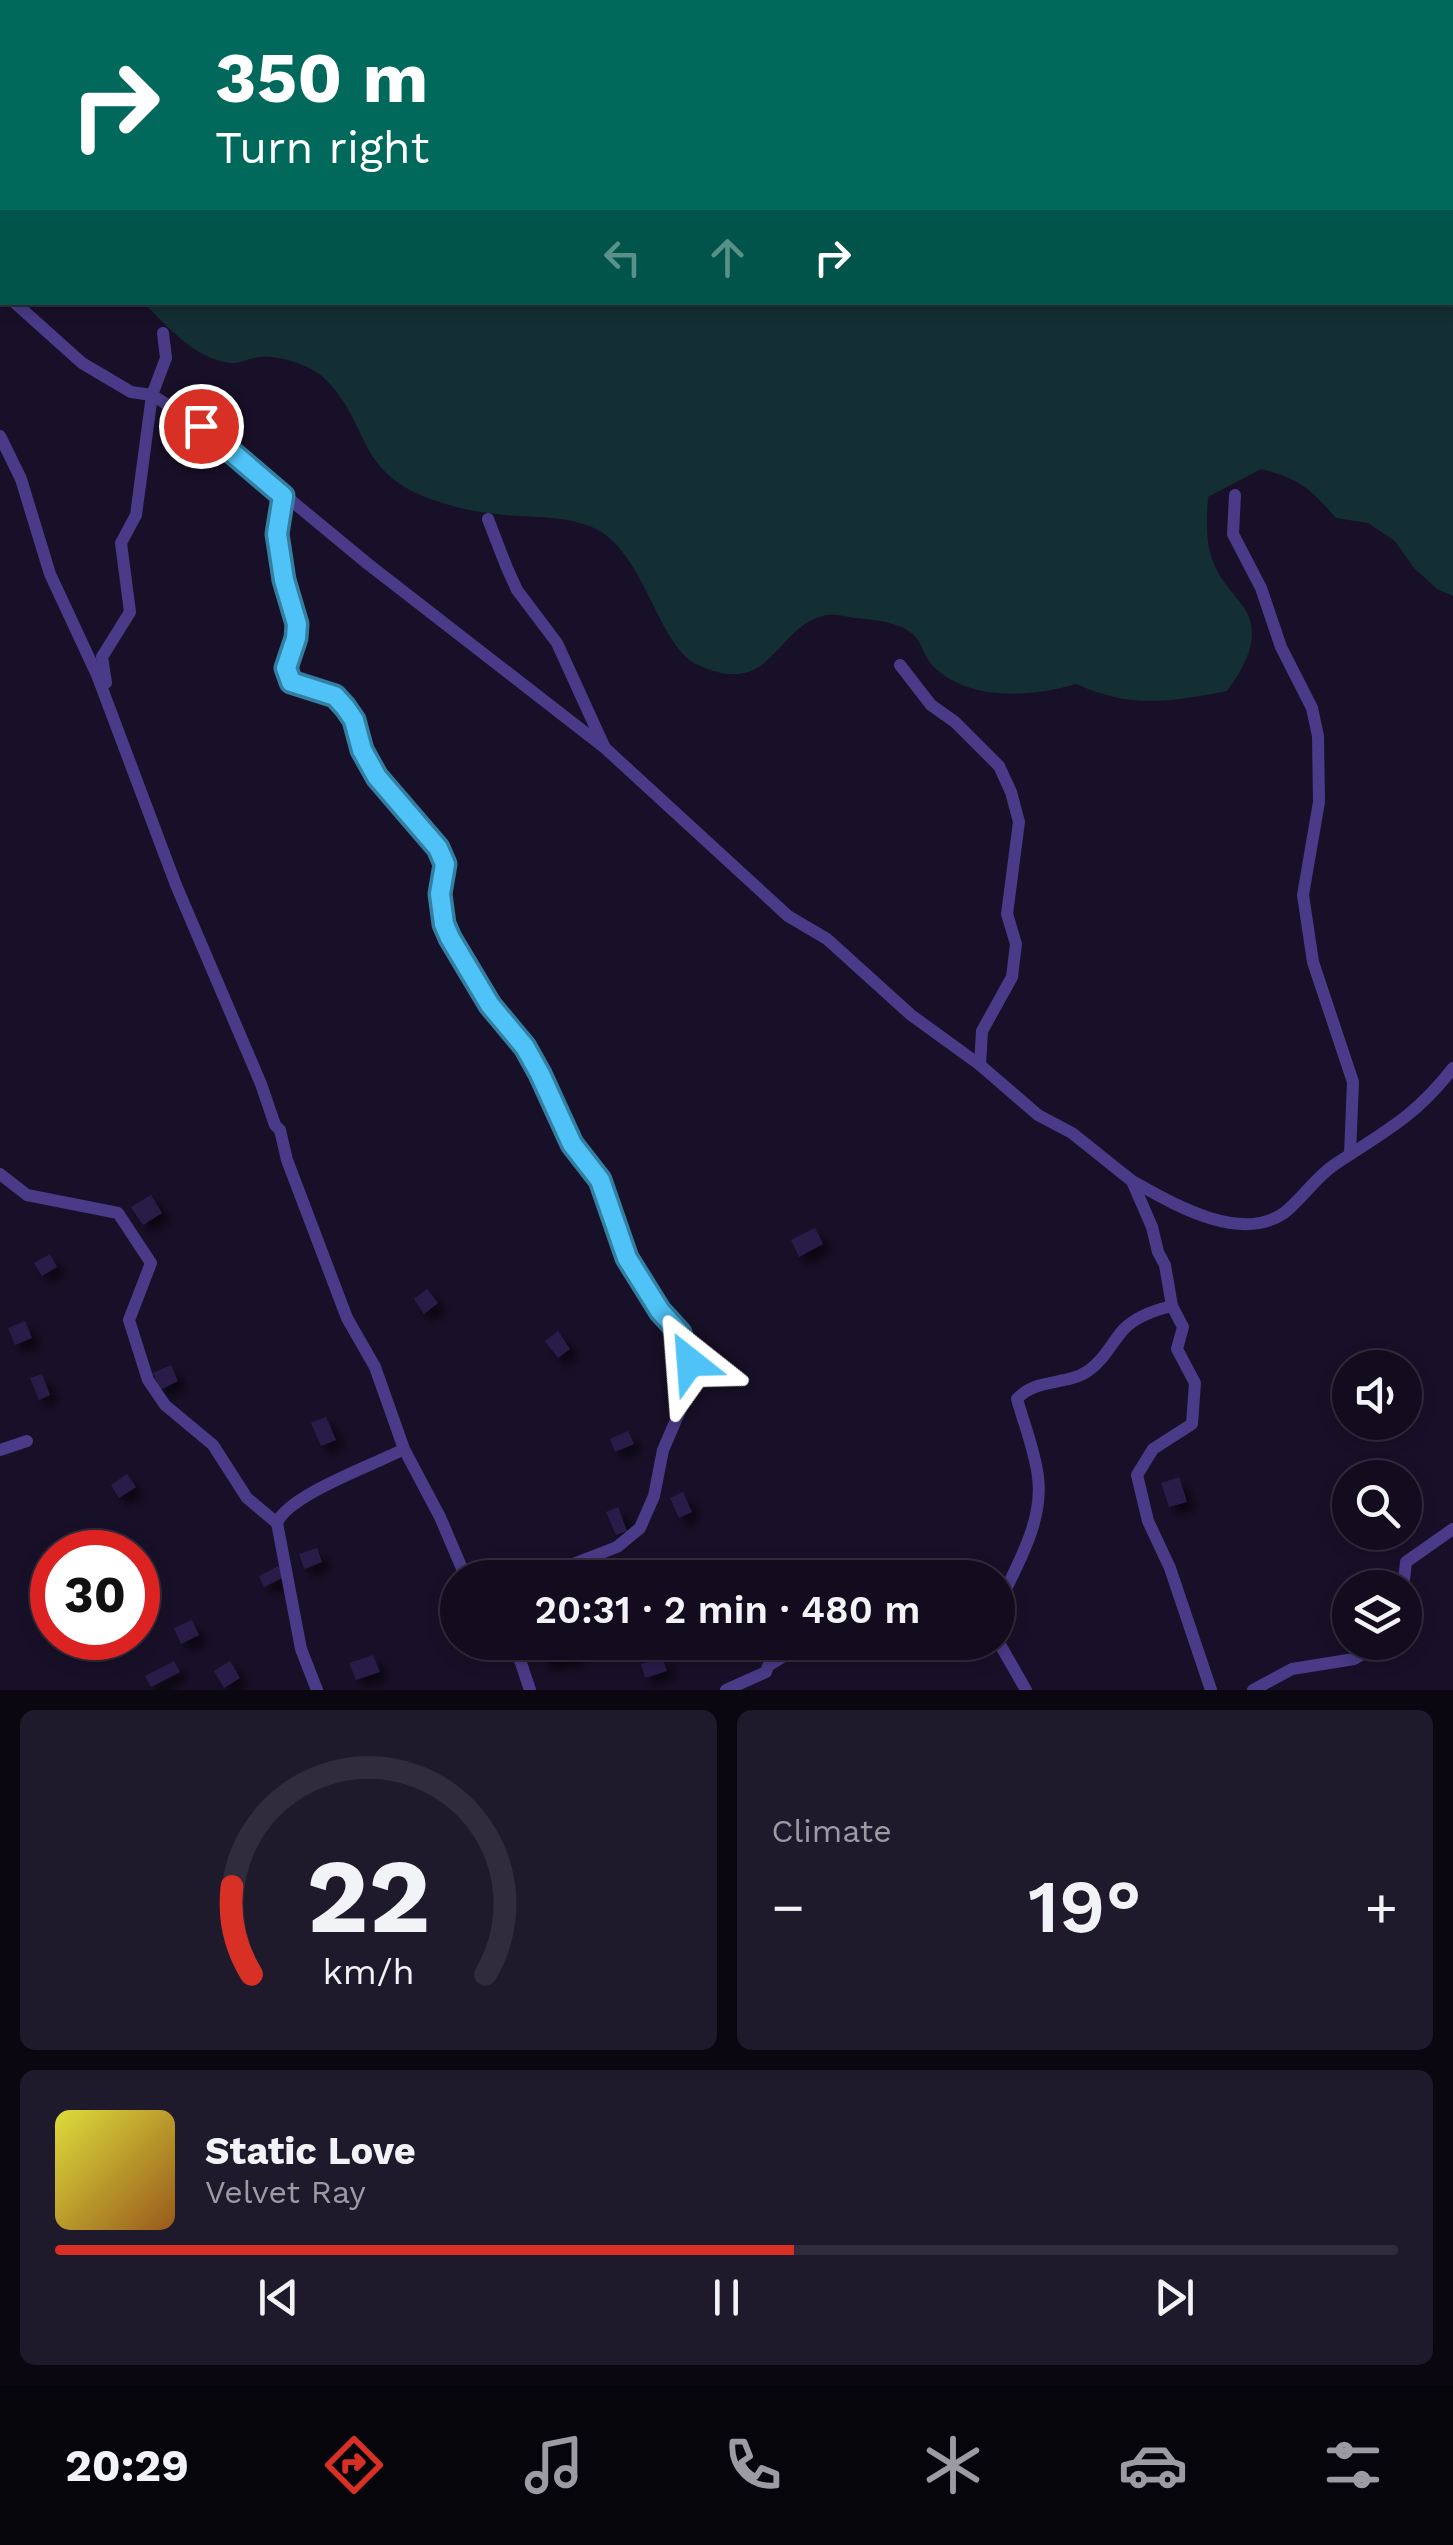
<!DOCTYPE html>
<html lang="en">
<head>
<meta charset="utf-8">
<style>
	:root { --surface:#120c1e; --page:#1f1a2b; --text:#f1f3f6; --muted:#9c9ba4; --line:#312c3c; --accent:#d93025 }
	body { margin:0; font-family:"Work Sans",sans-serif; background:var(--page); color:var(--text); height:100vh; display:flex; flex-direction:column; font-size:38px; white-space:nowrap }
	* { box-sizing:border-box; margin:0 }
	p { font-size:32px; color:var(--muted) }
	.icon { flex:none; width:55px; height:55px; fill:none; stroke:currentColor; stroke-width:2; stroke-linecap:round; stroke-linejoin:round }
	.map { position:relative; height:1690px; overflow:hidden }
	.sheet { display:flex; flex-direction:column; gap:20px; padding:20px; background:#0a0710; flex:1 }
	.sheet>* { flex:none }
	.banner { position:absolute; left:0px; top:0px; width:1455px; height:305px; box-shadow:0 5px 15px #0003,0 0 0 2px var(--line); background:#00695c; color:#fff; overflow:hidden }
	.controls { position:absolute; left:1332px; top:1350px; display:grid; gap:20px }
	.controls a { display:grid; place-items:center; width:90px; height:90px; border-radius:50%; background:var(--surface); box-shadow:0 5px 15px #0003,0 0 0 2px var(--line); font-size:50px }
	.speed { position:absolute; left:30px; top:1530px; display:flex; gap:20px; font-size:50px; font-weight:700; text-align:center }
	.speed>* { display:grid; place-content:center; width:130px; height:130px; border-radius:50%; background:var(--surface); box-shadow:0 5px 15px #0003,0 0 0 2px var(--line); line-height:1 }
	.speed .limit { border:15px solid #d22; background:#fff; color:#111 }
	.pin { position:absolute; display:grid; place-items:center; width:85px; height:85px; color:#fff; margin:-42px; border:5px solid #fff; border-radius:50%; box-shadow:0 2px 10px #0007 }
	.me { position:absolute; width:110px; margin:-55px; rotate:332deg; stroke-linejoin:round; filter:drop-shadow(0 0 8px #0008) }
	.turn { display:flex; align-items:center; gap:35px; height:210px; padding:0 50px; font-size:45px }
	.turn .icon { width:130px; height:130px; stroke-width:2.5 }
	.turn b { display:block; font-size:70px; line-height:85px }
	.lanes { display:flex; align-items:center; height:95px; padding:0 50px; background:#0003; justify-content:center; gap:50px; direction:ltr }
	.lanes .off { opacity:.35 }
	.big { font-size:75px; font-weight:600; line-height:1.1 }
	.sheet .widget { flex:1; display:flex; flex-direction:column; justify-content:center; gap:15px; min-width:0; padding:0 35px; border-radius:15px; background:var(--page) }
	.sheet .dial { align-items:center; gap:0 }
	.dial svg { height:260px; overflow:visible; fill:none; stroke:var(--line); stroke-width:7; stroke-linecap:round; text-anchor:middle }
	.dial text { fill:var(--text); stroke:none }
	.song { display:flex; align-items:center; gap:30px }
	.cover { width:120px; height:120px; border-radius:15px; background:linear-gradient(135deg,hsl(60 70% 55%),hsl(30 70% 35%)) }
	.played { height:10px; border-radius:5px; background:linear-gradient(90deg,var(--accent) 55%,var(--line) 55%) }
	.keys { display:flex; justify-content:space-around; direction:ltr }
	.heat { display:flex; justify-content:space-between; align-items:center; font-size:55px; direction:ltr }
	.sheet .tiles { flex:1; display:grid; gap:20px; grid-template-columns:1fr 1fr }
	.widget:last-child { grid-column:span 2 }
	.trip { position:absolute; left:440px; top:1560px; width:575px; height:100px; border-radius:50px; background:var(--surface); box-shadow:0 5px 15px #0003,0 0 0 2px var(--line); font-weight:600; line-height:100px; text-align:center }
	.menu { display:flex; height:160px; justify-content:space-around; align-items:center; background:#07050c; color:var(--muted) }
	.menu .icon { width:70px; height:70px }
	.menu .active { color:var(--accent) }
	.menu b { font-size:45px; color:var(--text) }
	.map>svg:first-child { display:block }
	.green { fill:#132f33 }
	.building { fill:#2c1c49; filter:url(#shadow) }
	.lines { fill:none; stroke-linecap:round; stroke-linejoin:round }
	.minor { stroke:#493b87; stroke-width:12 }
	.route-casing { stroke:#337fa1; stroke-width:25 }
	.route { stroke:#4fc3f7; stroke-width:18 }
</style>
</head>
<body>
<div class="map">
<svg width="1453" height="1690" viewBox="0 0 1453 1690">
	<defs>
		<filter id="shadow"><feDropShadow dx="8" dy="8" stdDeviation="5" flood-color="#0009"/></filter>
	</defs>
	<rect width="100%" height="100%" fill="#181028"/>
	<!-- green -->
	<path class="green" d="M92,0H1453V596L1437,589L1414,568L1395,541L1368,523L1336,518C1310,488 1300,479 1261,469L1208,497C1207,518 1205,539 1212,559C1219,579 1231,590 1242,605C1264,633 1245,667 1227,691C1169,702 1132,709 1076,684C1032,697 969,702 933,666C926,659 923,648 918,640C906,622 875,620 856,618C847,617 834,613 826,615C773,627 773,701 696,664C659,645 645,558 600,531C571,514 529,518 496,514C474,512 450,506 430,499C353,470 371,422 323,377C308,364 279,355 259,357C250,358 239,364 230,363C194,358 168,327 144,303L1452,302V2Z"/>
	<!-- building -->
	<g class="building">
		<path d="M151,1195L162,1213L143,1225L131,1207Z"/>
		<path d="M815,1228L823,1244L799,1257L791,1240Z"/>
		<path d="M50,1254L57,1267L42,1276L34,1263Z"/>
		<path d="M427,1289L438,1303L424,1314L414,1299Z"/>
		<path d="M25,1321L32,1338L15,1345L8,1328Z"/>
		<path d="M558,1331L570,1349L558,1358L545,1341Z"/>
		<path d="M171,1365L178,1381L160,1390L153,1373Z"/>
		<path d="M42,1374L50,1395L39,1400L30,1378Z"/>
		<path d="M326,1417L336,1440L321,1446L311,1423Z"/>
		<path d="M628,1431L634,1444L615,1452L610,1439Z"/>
		<path d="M127,1474L136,1487L119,1498L111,1485Z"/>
		<path d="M1179,1477L1187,1502L1169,1507L1161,1483Z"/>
		<path d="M683,1492L692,1512L679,1518L670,1498Z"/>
		<path d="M618,1507L627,1531L616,1535L606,1512Z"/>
		<path d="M317,1548L322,1562L304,1569L299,1554Z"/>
		<path d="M279,1566L284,1577L264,1587L259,1576Z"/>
		<path d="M192,1620L199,1635L181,1644L174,1628Z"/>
		<path d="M574,1642L577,1656L543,1662L539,1643Z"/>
		<path d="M373,1655L380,1672L356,1680L349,1663Z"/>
		<path d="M662,1657L667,1671L645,1678L641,1664Z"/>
		<path d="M174,1661L180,1672L151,1687L145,1676Z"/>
		<path d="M230,1661L240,1678L224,1688L214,1671Z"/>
	</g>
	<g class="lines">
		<!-- minor -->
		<g class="minor">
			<path d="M0,286L2,289"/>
			<path d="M14,302L82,363L131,392L152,395L201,426L368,564L605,748L788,916L827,939L911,1015L980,1065L1038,1115L1072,1133L1132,1181L1152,1227L1158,1252L1165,1265L1172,1306L1183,1327L1177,1349L1195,1383L1192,1424L1153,1449L1137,1475L1148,1521L1170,1568L1211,1690"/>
			<path d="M0,436L21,479L50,574L97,675L176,885L261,1084L275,1125L280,1130L287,1160L347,1318L375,1367L404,1449L440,1517L466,1578"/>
			<path d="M1235,495L1233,534L1261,588L1281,647L1312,708L1318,736L1319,802L1303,895L1313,962L1353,1082L1350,1154"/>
			<path d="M283,496L277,535L297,624L296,639L286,668L291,682L335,696L345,707L353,720L362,749L377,777L438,849L445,864L441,894L443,925L450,938L491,1005L525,1047L572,1144L601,1180L627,1258L687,1347L690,1378L688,1392L663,1450L654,1496L640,1528L617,1547L573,1564L551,1578"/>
			<path d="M488,519L507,568L517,590L557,643L604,746"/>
			<path d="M900,665L931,705L955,722L999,766L1011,792L1019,822L1007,914L1016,944L1012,977L982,1031L980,1065"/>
			<path d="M106,683L102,657L130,612L121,543L136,515L152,395L166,358L163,333"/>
			<path d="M0,1174L27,1195L118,1213L151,1263L129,1320L148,1380L165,1405L213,1445L247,1498L277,1523"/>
			<path d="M1132,1181C1172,1203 1239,1244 1284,1213C1302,1199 1315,1178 1334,1165C1385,1131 1414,1118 1453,1068"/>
			<path d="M0,1450L27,1441"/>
			<path d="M1403,1588L1406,1562L1453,1529"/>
			<path d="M998,1606C1016,1566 1044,1522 1038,1477C1035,1451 1024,1424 1017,1399C1035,1378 1066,1386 1088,1371C1104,1360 1111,1344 1123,1330C1136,1316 1155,1310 1172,1306"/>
			<path d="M998,1641L1026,1690"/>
			<path d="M501,1642L520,1660L530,1690"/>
			<path d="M317,1690L301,1649L277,1523C288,1495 374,1465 404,1449"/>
			<path d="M726,1690L766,1672L768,1666L799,1647L816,1642"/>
			<path d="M1253,1690L1292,1669L1354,1659L1385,1642"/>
		</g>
	</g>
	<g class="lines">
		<!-- route casing -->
		<g class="route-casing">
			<path id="route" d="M201,426L283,496L277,534L284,580L297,624L296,638L286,668L291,682L335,696L345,707L354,720L362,750L377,777L438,848L445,864L440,894L444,924L450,938L490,1005L525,1047L540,1074L572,1144L600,1180L627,1258L660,1311L680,1333L690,1362"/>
		</g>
		<!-- route -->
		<use href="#route" class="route"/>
	</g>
</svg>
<div class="controls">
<a><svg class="icon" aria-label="sound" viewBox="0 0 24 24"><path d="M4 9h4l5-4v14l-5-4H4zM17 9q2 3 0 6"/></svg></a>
<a><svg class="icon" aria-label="search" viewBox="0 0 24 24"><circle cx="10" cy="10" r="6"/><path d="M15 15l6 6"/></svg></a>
<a><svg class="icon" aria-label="layers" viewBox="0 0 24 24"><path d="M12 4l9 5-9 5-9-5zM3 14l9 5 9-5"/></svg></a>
</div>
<div class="speed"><div class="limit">30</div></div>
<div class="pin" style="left:201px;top:426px;background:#d93025"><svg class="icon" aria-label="arrive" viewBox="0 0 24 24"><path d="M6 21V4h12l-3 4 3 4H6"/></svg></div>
<svg class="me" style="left:690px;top:1362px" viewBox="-20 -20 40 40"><path d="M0-17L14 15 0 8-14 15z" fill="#4fc3f7" stroke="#fff" stroke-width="4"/></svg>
<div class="trip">20:31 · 2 min · 480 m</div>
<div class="banner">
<div class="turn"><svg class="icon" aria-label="right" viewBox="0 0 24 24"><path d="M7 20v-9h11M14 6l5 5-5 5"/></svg><div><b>350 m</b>Turn right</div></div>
<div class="lanes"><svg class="icon off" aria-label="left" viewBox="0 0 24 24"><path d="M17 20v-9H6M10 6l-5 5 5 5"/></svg><svg class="icon off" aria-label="ahead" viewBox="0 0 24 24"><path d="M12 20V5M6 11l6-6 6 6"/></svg><svg class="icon" aria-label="right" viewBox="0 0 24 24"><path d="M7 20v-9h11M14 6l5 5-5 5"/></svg></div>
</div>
</div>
<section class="sheet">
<div class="tiles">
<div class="widget dial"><svg viewBox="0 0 100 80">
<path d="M14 69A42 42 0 1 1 86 69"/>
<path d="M14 69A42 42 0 0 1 8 42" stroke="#d93025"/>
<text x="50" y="56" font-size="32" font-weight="700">22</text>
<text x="50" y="72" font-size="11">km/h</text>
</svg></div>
<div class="widget"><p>Climate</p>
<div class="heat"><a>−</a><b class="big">19°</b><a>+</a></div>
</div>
<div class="widget">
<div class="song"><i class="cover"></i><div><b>Static Love</b><p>Velvet Ray</p></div></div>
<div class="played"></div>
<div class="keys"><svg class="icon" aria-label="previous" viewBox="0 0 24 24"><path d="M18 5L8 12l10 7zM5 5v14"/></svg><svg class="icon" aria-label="pause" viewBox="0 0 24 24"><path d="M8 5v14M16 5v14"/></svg><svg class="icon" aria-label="next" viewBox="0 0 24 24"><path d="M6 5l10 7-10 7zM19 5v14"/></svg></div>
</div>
</div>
</section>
<nav class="menu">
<b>20:29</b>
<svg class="icon active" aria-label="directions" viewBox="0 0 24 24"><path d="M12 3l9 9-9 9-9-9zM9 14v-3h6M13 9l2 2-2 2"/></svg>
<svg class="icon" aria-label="music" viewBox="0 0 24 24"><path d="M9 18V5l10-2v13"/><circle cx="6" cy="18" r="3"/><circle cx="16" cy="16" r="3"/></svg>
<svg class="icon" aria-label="phone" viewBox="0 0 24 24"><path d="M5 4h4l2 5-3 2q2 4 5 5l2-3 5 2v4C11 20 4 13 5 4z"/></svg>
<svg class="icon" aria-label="climate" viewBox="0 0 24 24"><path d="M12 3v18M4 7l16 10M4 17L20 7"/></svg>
<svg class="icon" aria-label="car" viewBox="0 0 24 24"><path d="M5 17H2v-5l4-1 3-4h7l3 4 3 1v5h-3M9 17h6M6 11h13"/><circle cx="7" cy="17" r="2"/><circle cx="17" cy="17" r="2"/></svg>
<svg class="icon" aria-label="filters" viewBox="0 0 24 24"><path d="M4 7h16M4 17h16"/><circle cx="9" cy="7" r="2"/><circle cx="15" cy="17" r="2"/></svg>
</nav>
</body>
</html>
